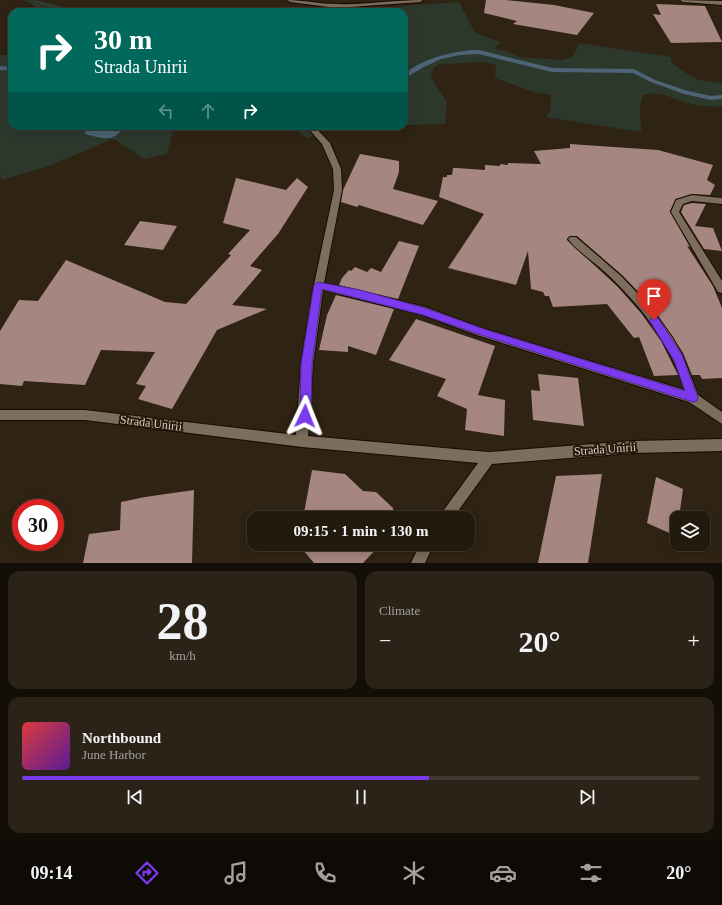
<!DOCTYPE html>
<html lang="en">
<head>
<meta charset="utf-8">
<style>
	:root { --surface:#231a0e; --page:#2b2317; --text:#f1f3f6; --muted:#a3a19e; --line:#40382e; --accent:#7c3aed }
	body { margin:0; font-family:"Times New Roman",serif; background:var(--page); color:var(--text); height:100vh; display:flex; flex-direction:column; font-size:15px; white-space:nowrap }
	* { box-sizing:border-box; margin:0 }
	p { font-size:13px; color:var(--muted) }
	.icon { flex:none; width:22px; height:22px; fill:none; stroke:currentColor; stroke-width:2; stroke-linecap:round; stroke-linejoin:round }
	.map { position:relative; height:563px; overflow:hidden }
	.drawer { display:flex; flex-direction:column; gap:8px; padding:8px; background:#130e08; flex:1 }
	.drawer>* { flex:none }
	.top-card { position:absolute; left:8px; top:8px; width:400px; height:122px; border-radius:12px; box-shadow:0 2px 10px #0003,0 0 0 1px var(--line); background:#00695c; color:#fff; overflow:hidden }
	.tools { position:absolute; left:670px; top:511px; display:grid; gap:8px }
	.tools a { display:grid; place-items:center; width:40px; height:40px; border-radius:8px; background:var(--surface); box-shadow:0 2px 10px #0003,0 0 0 1px var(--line); font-size:20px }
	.speed { position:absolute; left:12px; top:499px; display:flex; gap:8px; font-size:20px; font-weight:700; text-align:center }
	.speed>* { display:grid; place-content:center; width:52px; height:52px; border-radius:50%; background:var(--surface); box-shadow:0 2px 10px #0003,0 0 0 1px var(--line); line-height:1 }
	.speed .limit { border:6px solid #d22; background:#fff; color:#111 }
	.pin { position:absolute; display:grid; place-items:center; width:34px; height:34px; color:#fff; margin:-41px -17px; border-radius:50% 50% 50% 0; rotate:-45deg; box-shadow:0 0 4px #0007 }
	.pin .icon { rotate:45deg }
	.me { position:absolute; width:44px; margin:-22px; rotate:2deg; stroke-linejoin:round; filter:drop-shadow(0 0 3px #0008) }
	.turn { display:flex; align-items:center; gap:14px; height:84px; padding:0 20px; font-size:18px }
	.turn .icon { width:52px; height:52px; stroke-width:2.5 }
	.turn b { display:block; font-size:28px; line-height:34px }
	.lanes { display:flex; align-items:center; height:38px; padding:0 20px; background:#0003; justify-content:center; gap:20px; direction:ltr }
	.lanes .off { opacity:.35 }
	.big { font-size:30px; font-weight:800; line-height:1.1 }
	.drawer .widget { flex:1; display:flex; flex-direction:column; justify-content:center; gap:6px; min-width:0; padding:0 14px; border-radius:12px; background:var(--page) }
	.drawer .dial { align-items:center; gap:0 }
	.dial b { font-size:52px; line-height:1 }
	.song { display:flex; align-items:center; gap:12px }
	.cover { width:48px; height:48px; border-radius:6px; background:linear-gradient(135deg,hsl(0 70% 55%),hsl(270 70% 35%)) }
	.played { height:4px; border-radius:2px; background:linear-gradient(90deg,var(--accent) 60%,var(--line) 60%) }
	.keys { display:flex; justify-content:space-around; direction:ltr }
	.heat { display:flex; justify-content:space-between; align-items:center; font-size:22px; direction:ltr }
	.drawer .tiles { flex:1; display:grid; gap:8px; grid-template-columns:1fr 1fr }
	.widget:last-child { grid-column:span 2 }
	.trip { position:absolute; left:247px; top:511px; width:228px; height:40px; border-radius:12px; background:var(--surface); box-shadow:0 2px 10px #0003,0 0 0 1px var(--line); font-weight:800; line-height:40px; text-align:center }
	.dock { display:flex; height:64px; justify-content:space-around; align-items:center; background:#0e0a06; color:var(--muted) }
	.dock .icon { width:28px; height:28px }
	.dock .current { color:var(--accent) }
	.dock b { font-size:18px; color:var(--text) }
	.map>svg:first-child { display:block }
	.green { fill:#2d382d }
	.water { fill:#4d6476 }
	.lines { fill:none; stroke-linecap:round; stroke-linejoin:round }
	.stream { fill:#4d6476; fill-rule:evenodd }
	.building { fill:#a68680 }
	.minor-casing { stroke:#170c01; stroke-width:2 }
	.path { stroke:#665b4d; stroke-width:1.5; stroke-dasharray:0.5 2; stroke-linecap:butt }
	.minor { fill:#7c6d5c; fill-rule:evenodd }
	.route { fill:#7c3aed; stroke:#51269a }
	.labels { text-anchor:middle; stroke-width:4; stroke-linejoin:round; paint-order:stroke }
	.near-street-label { font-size:12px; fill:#dbd3c9; stroke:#25190a }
</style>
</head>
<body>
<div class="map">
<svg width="722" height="563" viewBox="0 0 722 563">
	<rect width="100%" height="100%" fill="#2f2313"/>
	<!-- green -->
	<g class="green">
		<path d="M24,0C46,0 67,9 89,12H45Z"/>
		<path d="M459,2L475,33L500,42L494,49L507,51L519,57L563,60L573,56L579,43L671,57V62L689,75L699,80L722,83V106C711,107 699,106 688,103C672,99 659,89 643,95L640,108L641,132L546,117L551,109V95L534,92L495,78L496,65L485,62L440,64L434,67L431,78L447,102L445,124L404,125V12H361L364,9Z"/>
		<path d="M0,55H12V126H140L147,130L173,131L167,154L144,159L116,140H110L49,166L2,180L0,175Z"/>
		<path d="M290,126H352L331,127L307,138Z"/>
	</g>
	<!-- water -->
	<path class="water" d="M87,126H124C114,144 101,138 85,134Z"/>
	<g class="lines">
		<!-- stream -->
		<g class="stream">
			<path d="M470,50H479L552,68L634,69L655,80L688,91L711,96L722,95V99L711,100L684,94L651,82L633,73L552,72L479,54L460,55L441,59L422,68L404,79V74C423,59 446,53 470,50Z"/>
			<path d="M0,66L12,67V71L0,70Z"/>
		</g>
	</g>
	<!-- building -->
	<g class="building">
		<path d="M486,0H506L554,5L594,13L577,35L513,24L517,21L484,13Z"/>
		<path d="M656,4L705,6L722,42L671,43L653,14L661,15Z"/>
		<path d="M570,144L658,150L713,165L707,180L715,185L710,195L692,194L676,199L670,211L690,247L687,246L713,286L722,308V378L702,379L700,375H692L683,353L650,304L622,275L577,236H570L567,240L617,286L641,313L661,341L678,375L654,376L639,337L634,338L607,304L553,307L549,296H545L543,292L531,289L528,251L516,285L448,268L484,214L439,197L443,177H447V175H452L453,168H457L485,170V165L500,166V164L508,165V163L541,164L534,151L570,148Z"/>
		<path d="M360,154L399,161V172L393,189L438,201L423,225L359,205L357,207L341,202L343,190Z"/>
		<path d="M236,178L286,190L297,178L308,187L278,234L250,266L262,270L232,305L267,309L217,330L172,409L138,399L146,386L136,384L155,352L101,350L85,385L24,381L22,386L0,384V331L19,300L38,301L66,260L165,302L186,304L231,255L228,254L250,230L223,223Z"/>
		<path d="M692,203L706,204L695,226L713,228L722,251L704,249L681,212L684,205Z"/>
		<path d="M140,221L177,226L163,250L124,245Z"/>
		<path d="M399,241L419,246L398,299L339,285L342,278L349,270L351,271L355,267L367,272L371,268L381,272Z"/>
		<path d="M336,295L394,309L376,355L348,346V352L319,350L327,315Z"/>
		<path d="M416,319L495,346L478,395L505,400L504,436L465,430L467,409L437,396L446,379L389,360Z"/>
		<path d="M538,374L578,378L584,426L533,420L531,390L540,391Z"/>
		<path d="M312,470L345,474L363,491L376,492L393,508L394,518H303Z"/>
		<path d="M602,474L588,563H538L556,476Z"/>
		<path d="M656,477L683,489L679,518H677L676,536L647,523Z"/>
		<path d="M194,490L192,563H83L89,534L120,530L121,502L145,497Z"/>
		<path d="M298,544H381L363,563H314Z"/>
	</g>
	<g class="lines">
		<!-- minor casing -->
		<g class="minor-casing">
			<g id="minor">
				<path d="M287,0C304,0 320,4 336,4C365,5 394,0 423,0L420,2L336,8L290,2Z"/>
				<path d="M680,0L722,1V5L683,2Z"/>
				<path d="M306,126H314L330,143L341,169L342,190L324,283L425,307L484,329L685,390C669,341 642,307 605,272C594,262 576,250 568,239L570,237H576L621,276L649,305L672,337L682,354L698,395L722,412V424L689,402L477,335L423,315L323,290L313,364L308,436L489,452L633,441L722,439V451L633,453L492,464L453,518H438L478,463L302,447L85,420H0V410H85L296,435L301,364L314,285L334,190L333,169L322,144Z"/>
				<path d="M692,195L722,198V204L692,201L683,204L679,212L722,281V293L718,292L671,212L676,200Z"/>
				<path d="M420,544H434L425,563H411Z"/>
			</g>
		</g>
		<!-- path -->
		<path class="path" d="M33,0L69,12"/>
		<!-- minor -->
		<use href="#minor" class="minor"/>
	</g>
	<!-- route -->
	<path class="route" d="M318,282L360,290L425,308L484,329L685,391L674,360L649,320L654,317L658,318L682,355L698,398L697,401L693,402L478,334L423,315L322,289L312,364L311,416L309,419L305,421L301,419L300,416L301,364L314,285Z"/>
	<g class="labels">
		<!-- near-street labels -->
		<g class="near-street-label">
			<text transform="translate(151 423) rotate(7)" y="4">Strada Unirii</text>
			<text transform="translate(605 449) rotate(-4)" y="4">Strada Unirii</text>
		</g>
	</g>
</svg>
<div class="tools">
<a><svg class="icon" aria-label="layers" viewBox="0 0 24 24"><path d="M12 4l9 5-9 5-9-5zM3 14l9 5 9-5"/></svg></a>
</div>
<div class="speed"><div class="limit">30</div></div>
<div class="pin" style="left:654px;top:320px;background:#d93025"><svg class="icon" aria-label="arrive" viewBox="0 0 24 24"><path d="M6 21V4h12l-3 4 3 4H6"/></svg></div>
<svg class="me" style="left:305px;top:416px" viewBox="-20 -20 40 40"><path d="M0-17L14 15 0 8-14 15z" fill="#7c3aed" stroke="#fff" stroke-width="4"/></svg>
<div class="trip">09:15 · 1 min · 130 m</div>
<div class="top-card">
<div class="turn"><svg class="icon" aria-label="right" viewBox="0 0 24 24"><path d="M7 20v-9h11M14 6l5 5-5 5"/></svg><div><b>30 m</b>Strada Unirii</div></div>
<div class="lanes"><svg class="icon off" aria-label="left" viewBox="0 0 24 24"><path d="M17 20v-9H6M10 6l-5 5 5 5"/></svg><svg class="icon off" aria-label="ahead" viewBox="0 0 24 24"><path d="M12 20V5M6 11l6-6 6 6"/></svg><svg class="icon" aria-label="right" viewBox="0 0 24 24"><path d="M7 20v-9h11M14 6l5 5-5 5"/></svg></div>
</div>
</div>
<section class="drawer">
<div class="tiles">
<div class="widget dial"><b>28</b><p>km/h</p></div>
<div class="widget"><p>Climate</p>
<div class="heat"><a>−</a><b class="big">20°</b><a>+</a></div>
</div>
<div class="widget">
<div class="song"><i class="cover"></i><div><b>Northbound</b><p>June Harbor</p></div></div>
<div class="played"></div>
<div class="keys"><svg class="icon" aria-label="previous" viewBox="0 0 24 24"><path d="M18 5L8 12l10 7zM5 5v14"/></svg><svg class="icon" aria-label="pause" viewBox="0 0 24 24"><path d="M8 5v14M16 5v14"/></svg><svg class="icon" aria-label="next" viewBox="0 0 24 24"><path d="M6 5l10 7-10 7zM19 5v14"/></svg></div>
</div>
</div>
</section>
<nav class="dock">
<b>09:14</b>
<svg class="icon current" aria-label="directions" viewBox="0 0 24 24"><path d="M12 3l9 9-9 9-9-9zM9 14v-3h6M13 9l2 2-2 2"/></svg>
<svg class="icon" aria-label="music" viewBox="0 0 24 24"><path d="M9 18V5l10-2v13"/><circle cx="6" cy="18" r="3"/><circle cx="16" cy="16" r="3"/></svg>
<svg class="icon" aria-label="phone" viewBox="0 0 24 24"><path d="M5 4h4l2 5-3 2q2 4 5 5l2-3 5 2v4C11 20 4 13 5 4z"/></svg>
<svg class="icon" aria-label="climate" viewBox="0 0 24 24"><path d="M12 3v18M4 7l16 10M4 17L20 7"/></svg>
<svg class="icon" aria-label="car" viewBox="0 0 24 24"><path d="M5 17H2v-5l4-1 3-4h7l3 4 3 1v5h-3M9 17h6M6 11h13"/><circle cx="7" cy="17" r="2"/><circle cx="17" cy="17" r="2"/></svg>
<svg class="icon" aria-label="filters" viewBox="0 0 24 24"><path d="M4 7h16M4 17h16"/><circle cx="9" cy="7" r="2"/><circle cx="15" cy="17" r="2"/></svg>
<b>20°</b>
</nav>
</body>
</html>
